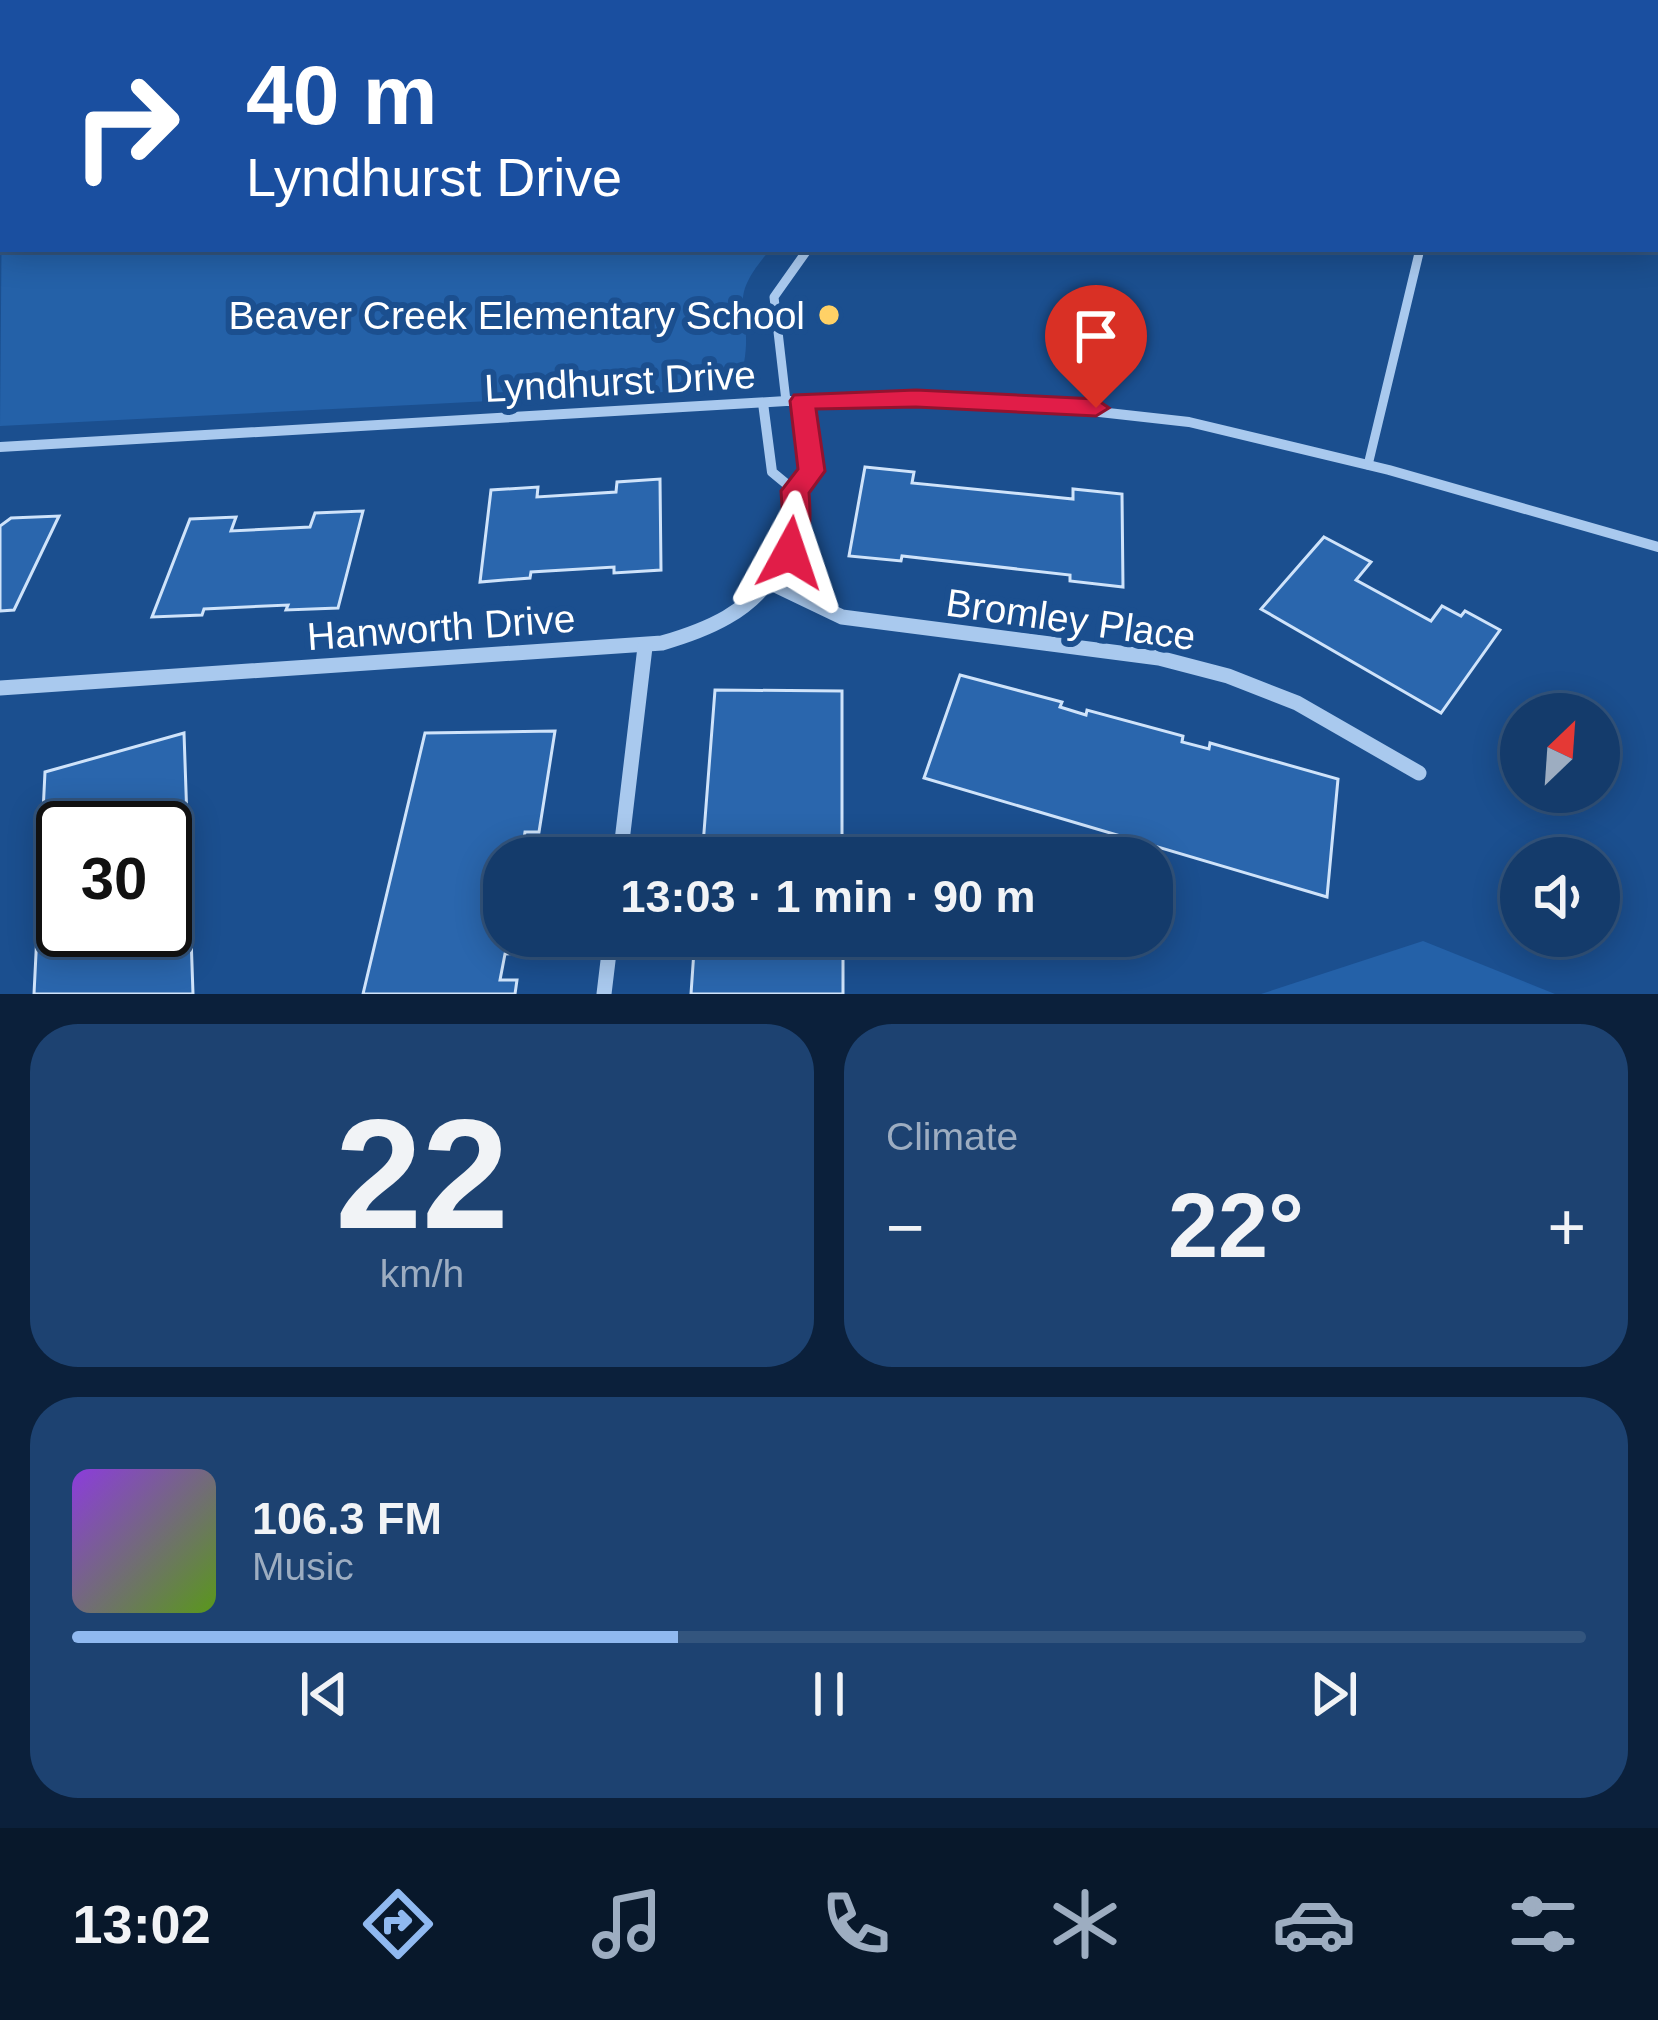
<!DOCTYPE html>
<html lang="en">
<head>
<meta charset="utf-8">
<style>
	:root { --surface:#143b6b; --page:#1d4271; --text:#f1f3f6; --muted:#9dadc1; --line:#33557e; --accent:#90b9f0 }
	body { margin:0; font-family:Arial,sans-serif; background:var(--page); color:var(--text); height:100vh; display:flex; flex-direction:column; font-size:45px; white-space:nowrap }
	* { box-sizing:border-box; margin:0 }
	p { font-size:39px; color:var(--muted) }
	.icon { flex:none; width:66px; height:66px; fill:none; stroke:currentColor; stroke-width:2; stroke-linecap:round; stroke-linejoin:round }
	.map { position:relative; height:994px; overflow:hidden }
	.details { display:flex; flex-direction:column; gap:30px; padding:30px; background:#0b203b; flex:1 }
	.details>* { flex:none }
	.hud { position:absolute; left:0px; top:0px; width:1659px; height:252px; box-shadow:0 6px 30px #0003,0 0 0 3px var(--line); background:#1a4fa0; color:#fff; overflow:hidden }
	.needle { width:78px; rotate:25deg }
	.buttons { position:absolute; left:1500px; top:693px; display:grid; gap:24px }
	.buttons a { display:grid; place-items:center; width:120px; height:120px; border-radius:50%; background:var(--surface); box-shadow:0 6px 30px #0003,0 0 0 3px var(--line); font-size:60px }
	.speed { position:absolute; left:36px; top:801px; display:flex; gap:24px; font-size:60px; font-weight:700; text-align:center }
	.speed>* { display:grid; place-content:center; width:156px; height:156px; border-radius:50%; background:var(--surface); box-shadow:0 6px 30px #0003,0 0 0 3px var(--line); line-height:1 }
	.speed .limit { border:6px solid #111; border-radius:18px; background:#fff; color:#111 }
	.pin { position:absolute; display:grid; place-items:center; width:102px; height:102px; color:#fff; margin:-123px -51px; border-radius:50% 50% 50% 0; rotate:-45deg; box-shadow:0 0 12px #0007 }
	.pin .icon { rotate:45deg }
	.me { position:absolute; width:132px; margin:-66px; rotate:5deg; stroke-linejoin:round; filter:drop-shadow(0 0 9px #0008) }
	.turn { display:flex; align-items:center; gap:42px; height:252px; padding:0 48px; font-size:54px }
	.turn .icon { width:156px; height:156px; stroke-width:2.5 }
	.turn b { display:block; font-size:84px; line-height:102px }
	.big { font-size:90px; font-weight:700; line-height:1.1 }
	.details .card { flex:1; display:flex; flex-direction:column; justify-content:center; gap:18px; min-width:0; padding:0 42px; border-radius:48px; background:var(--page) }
	.details .dial { align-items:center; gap:0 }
	.dial b { font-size:156px; line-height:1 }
	.song { display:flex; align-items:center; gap:36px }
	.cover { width:144px; height:144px; border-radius:18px; background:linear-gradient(135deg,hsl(270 70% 55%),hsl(90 70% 35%)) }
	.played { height:12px; border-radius:6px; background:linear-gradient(90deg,var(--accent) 40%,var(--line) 40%) }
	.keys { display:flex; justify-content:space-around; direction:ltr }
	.heat { display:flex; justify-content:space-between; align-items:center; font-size:66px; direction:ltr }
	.details .tiles { flex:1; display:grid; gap:30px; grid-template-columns:1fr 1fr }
	.card:last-child { grid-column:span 2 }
	.trip { position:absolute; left:483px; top:837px; width:690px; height:120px; border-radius:48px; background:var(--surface); box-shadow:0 6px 30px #0003,0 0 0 3px var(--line); font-weight:700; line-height:120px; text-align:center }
	.tab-bar { display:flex; height:192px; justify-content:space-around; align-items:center; background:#08182b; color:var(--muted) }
	.tab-bar .icon { width:84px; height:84px }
	.tab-bar .active { color:var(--accent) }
	.tab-bar b { font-size:54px; color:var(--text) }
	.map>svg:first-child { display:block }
	.green { fill:#2461a8 }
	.building { fill:#2a66ad; stroke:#cfe3fa; stroke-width:3; fill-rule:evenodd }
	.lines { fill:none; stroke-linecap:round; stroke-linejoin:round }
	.path { stroke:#a9c9ee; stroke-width:6; stroke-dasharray:4.5 6; stroke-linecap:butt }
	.lane { stroke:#a9c9ee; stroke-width:9 }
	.street-far1 { stroke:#a9c9ee; stroke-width:10 }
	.street { stroke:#a9c9ee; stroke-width:15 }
	.route { fill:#e11d48; stroke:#92132f; stroke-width:3 }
	.poi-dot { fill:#ffd166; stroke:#1b4f8f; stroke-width:4.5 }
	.labels { text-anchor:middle; stroke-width:12; stroke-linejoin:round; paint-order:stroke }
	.poi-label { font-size:39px; fill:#fff; stroke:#1b4f8f; text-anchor:end }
	.street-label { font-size:39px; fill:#fff; stroke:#1b4f8f }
</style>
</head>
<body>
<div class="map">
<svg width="1658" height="994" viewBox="0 0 1658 994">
	<rect width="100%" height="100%" fill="#1b4f8f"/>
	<!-- green -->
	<g class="green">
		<path d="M60,0H648L650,3H57Z"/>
		<path d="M3,70V249H771C722,304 754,305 744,363L724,379V389L0,426Z"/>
		<path d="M1423,941L1555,994H1261Z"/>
	</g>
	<!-- building -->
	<g class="building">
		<path d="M792,0H1022L1019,3Z"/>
		<path d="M1051,0H1403L1049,3Z"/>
		<path d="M865,467L914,472L912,483L1073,499V489L1122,494L1123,587L1070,581V575L902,556L901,561L849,556Z"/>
		<path d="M660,479L661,570L614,573V567L531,572L530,578L480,582L491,490L538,487L537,497L616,492L617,482Z"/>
		<path d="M363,511L338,608L286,610L288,605L204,609L202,615L152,617L190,519L236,517L231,531L310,527L315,513Z"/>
		<path d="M59,516L14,610L0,611V526L11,518Z"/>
		<path d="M1324,537L1371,562L1356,580L1431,621L1442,606L1461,616L1465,611L1500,630L1441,713L1261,609Z"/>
		<path d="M960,675L1062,702L1060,707L1086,715L1087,710L1183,736L1182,742L1209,749L1210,743L1338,779L1327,897L924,778Z"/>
		<path d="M715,690L842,691V858H702Z"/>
		<path d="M555,731L539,832H525L522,853L536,852L535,858H504V936H524L521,953L505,954L500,980H517L515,994H363L425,733Z"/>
		<path d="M184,733L193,994H34L45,772ZM63,828H165V930H63Z"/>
		<path d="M695,936H843V994H691Z"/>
	</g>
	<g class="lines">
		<!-- path -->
		<g class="path">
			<path d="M245,0L254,3"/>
			<path d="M363,3L369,0"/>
			<path d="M0,213L3,207"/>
		</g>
		<!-- lane -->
		<g class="lane">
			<path d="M786,401L774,297L808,249"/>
			<path d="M1368,465L1420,249"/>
		</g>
		<!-- street-far1 -->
		<g class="street-far1">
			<path d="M763,403L772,472L795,491"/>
			<path d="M0,447L786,401H1000L1189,422L1389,470L1658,547"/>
			<path d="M775,573C795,539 787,501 811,471L802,401"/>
		</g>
		<!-- street -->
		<g class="street">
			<path d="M771,583L842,617L1159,658L1228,676L1297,703L1419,773"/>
			<path d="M0,688L662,643C707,630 751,612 776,570"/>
			<path d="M620,858L645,647"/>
			<path d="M604,994L611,936"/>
		</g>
	</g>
	<!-- route -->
	<path class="route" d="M916,390L1096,399L1109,408L1096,416L916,407L816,409L825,471L809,493C811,517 811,538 800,560H780L775,553L783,521L781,491L798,469L790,401L794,395Z"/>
	<!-- markers -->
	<circle class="poi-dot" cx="829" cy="315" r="12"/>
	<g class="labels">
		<!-- poi labels -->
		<g class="poi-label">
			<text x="805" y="329">Beaver Creek Elementary School</text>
		</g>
		<!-- street labels -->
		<g class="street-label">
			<text transform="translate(620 381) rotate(-3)" y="14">Lyndhurst Drive</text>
			<text transform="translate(1071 619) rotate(8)" y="14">Bromley Place</text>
			<text transform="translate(441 627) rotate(-4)" y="14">Hanworth Drive</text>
		</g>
	</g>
</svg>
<div class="buttons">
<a><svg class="needle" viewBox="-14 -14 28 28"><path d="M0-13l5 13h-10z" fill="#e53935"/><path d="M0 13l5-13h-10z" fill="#9dadc1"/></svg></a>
<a><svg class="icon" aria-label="sound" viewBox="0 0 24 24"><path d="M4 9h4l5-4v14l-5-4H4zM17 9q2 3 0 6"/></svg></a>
</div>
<div class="speed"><div class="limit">30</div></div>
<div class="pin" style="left:1096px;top:408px;background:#d93025"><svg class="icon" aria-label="arrive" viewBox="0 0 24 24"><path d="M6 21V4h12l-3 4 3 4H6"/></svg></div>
<svg class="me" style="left:790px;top:553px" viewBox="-20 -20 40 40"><path d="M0-17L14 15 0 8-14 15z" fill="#e11d48" stroke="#fff" stroke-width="4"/></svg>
<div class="trip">13:03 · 1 min · 90 m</div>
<div class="hud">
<div class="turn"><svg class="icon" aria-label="right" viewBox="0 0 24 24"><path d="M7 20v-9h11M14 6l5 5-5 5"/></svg><div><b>40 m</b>Lyndhurst Drive</div></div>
</div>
</div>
<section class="details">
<div class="tiles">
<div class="card dial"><b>22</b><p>km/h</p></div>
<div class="card"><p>Climate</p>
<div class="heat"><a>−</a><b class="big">22°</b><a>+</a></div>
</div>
<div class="card">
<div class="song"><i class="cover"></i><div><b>106.3 FM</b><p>Music</p></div></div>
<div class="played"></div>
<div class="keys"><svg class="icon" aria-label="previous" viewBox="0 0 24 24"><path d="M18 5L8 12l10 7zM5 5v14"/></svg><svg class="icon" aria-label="pause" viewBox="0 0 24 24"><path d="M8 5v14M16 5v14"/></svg><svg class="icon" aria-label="next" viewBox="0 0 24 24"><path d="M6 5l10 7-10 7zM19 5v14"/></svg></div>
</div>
</div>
</section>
<nav class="tab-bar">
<b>13:02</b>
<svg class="icon active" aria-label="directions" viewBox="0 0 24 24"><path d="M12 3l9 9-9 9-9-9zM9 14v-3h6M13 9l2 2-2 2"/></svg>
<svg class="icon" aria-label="music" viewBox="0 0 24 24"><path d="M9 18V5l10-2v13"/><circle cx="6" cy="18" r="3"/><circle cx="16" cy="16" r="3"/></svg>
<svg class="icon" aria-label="phone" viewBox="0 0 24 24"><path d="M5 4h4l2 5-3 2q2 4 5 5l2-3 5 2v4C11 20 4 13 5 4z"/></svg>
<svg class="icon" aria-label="climate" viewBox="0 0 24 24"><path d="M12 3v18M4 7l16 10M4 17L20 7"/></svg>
<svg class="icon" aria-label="car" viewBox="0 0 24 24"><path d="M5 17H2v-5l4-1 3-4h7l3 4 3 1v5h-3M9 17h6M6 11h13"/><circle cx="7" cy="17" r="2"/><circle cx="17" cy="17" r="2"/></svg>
<svg class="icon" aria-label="filters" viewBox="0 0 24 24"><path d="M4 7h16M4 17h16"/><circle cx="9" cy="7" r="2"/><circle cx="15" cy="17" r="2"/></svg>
</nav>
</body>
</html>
